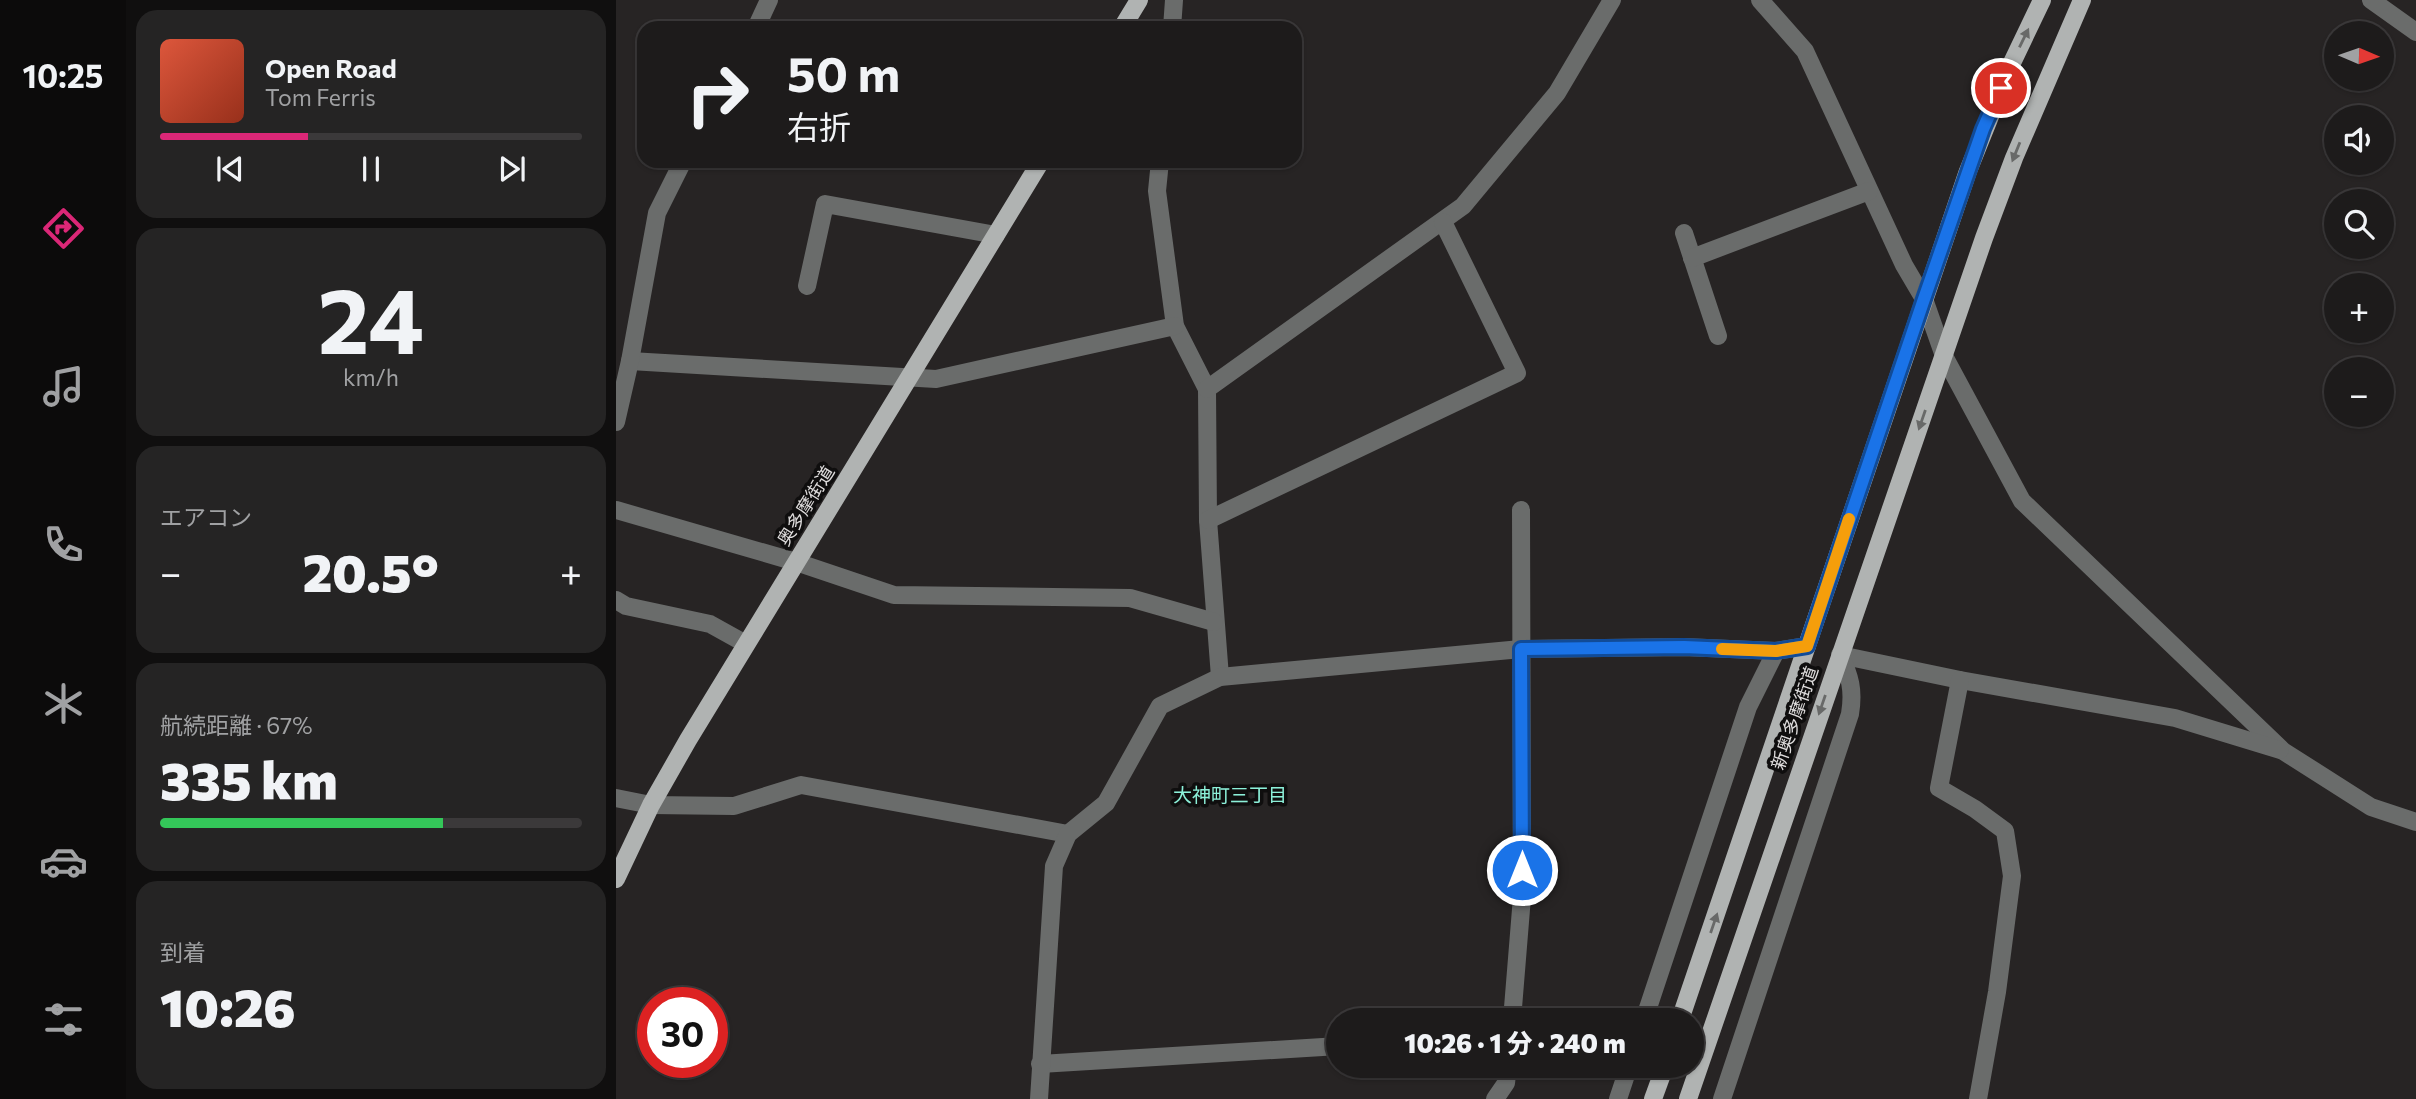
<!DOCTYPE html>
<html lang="ja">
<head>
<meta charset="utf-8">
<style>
	:root { --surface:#1d1b1b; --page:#252424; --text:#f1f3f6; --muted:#a0a1a3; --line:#3b393a; --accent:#db2777 }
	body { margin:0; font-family:Commissioner,"Noto Sans JP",sans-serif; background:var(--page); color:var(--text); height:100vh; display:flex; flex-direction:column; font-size:26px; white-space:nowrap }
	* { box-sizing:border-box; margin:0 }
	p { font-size:23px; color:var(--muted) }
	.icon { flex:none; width:38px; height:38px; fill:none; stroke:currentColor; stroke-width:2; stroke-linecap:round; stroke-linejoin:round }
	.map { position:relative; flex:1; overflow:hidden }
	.panel { display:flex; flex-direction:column; gap:10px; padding:10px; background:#100f0f; width:490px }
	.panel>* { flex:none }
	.banner { position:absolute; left:21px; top:21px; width:665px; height:147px; border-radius:21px; box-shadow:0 2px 5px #0004,0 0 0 2px var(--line); background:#1d1b1b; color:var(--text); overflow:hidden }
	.needle { width:46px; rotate:92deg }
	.tools { position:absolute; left:1708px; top:21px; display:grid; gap:14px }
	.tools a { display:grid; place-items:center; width:70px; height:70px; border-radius:50%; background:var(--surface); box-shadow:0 2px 5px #0004,0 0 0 2px var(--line); font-size:35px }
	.speed { position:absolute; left:21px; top:987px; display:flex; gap:14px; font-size:35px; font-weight:700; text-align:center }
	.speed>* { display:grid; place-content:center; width:91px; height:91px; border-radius:50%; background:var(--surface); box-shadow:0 2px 5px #0004,0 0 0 2px var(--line); line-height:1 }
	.speed .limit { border:10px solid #d22; background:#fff; color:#111 }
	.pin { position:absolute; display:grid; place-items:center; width:60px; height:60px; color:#fff; margin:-30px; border:4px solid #fff; border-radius:50%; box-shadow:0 2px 7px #0007 }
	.me { position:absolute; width:77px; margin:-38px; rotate:0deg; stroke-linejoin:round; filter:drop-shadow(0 0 5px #0008) }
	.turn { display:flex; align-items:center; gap:24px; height:147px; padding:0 35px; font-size:32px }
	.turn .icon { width:91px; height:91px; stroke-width:2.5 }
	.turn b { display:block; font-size:49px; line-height:60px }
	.big { font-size:52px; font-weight:800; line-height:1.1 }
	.panel .card { flex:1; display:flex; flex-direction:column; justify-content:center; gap:10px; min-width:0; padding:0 24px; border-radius:21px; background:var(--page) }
	.panel .dial { align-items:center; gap:0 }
	.dial b { font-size:91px; line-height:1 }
	.song { display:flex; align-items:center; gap:21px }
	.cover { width:84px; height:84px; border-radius:10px; background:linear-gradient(135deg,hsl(10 70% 55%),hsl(10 70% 35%)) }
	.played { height:7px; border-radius:4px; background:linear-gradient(90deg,var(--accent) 35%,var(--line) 35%) }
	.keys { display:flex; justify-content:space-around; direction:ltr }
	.heat { display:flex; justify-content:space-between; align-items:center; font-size:38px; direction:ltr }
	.charge { height:10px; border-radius:5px; background:linear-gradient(90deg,#34c759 67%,var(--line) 0) }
	.trip { position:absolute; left:710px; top:1008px; width:378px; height:70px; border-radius:35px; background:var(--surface); box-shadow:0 2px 5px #0004,0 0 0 2px var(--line); font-weight:800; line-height:70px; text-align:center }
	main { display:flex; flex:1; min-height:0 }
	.tab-bar { display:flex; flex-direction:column; width:126px; justify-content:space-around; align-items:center; background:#0c0b0b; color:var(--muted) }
	.tab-bar .icon { width:49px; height:49px }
	.tab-bar .current { color:var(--accent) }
	.tab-bar b { font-size:32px; color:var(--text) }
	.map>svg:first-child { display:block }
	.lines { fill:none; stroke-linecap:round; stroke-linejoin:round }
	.minor { stroke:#6a6c6b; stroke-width:18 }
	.major { stroke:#b0b3b2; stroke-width:18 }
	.oneway { fill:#686968 }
	.route-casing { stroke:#114b97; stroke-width:18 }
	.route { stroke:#1a73e8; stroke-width:12 }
	.slow { stroke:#f59e0b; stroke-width:12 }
	.labels { text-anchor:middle; stroke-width:7; stroke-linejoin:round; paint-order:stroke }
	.street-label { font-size:18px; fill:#e0dede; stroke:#0f0e0e }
	.neighbourhood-label { font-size:19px; fill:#8cf0d9; stroke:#0f0e0e }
</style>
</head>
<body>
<main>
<nav class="tab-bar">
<b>10:25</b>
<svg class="icon current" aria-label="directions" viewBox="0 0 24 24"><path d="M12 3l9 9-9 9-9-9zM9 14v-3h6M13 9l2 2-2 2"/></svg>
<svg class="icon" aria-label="music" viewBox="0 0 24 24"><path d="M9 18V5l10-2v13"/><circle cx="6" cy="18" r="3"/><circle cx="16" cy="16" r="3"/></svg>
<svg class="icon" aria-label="phone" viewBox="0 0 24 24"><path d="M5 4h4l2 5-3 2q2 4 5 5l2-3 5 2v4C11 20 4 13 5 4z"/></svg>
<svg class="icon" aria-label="climate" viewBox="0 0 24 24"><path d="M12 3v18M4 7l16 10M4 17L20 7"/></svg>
<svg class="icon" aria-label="car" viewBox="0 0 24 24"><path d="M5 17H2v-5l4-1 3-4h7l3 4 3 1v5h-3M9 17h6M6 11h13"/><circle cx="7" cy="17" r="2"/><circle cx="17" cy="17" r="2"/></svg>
<svg class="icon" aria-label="filters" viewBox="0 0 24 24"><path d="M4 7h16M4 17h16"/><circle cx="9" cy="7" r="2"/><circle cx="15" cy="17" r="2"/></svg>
</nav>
<section class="panel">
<div class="card">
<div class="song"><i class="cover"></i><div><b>Open Road</b><p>Tom Ferris</p></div></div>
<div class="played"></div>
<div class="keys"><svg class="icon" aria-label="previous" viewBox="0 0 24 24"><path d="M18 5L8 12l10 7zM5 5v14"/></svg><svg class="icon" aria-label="pause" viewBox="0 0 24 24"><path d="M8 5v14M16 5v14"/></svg><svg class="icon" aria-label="next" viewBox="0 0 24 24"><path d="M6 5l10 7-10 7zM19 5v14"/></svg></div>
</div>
<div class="card dial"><b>24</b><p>km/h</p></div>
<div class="card"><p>エアコン</p>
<div class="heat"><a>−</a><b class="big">20.5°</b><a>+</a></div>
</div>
<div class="card"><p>航続距離 · 67%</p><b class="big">335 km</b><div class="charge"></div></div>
<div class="card"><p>到着</p><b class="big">10:26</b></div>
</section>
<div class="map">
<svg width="1800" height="1099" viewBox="0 0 1800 1099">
	<rect width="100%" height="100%" fill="#272424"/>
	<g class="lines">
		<!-- minor -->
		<g class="minor">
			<path d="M1144,0L1189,51L1288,265L1308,299L1328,356L1406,501L1667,751L1755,807L1800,822"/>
			<path d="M1755,0L1800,32"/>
			<path d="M140,28L153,0"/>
			<path d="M556,28L558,0"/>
			<path d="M544,161L541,191L559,326L591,389L592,520L604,677"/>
			<path d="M1068,233L1102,336"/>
			<path d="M1076,258L1253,191"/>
			<path d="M191,286L209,204L380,235"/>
			<path d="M14,361L320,379L559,326"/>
			<path d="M591,389L847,206L941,93L996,0"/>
			<path d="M0,422L14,361L41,213L67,161"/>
			<path d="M0,510L180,562L278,595L514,598L598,622"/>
			<path d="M592,520L901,373L827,222"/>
			<path d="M0,600L10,606L94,624L130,644"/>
			<path d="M1224,655L1344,680L1559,718L1664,750"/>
			<path d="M1344,680L1323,788L1359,809L1389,831L1396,876L1381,992L1362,1099"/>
			<path d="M0,798L35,805L118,806L185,785L452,834"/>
			<path d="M896,1020L906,897L905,510"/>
			<path d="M1028,1020L1132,707L1160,651"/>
			<path d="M424,1064L723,1046"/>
			<path d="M423,1099L438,866L452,834L490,803L544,706L604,677L905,649L1068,647L1160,651L1191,646"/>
			<path d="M879,1099L890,1083L892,1066"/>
			<path d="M1002,1099L1013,1066"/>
			<path d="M1106,1099L1234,714C1238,690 1234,676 1224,655"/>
		</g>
		<!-- major -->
		<g class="major">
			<path d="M506,28L523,0"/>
			<path d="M0,879L35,805L72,740L425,161"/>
			<path d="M1064,1020L1352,171L1394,67L1426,0"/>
			<path d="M1037,1099L1049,1066"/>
			<path d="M1072,1099L1368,238L1398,158L1466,0"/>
		</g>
	</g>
	<!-- one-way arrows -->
	<defs><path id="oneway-solid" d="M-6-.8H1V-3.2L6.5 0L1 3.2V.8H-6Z" transform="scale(1.75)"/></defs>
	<g class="oneway">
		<use href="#oneway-solid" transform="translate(1408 38) rotate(-64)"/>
		<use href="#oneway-solid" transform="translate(1400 152) rotate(112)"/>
		<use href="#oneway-solid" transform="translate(1306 420) rotate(109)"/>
		<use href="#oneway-solid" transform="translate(1206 705) rotate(109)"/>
		<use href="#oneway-solid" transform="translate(1098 923) rotate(-71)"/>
	</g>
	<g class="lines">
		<!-- route casing -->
		<g class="route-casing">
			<path id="route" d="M906,870L905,649L1068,647L1160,651L1191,646L1308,299L1367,129L1385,88"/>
		</g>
		<!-- route -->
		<use href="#route" class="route"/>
		<!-- slow -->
		<path class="slow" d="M1106,649L1160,651L1191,646L1233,519"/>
	</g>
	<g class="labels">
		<!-- street labels -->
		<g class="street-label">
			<text transform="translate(190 506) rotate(-58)" y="6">奥多摩街道</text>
			<text transform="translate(1179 718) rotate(-71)" y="6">新奥多摩街道</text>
		</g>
		<!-- neighbourhood labels -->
		<g class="neighbourhood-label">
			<text x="614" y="802">大神町三丁目</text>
		</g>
	</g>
</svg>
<div class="tools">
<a><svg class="needle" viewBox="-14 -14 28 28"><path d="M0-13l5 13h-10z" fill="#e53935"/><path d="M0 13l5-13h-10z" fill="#a0a1a3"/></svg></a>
<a><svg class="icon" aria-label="sound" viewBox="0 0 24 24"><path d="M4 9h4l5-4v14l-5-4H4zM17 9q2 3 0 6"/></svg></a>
<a><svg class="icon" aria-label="search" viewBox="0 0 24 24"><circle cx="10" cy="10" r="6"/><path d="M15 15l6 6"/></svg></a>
<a>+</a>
<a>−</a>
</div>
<div class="speed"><div class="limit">30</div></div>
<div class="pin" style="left:1385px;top:88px;background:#d93025"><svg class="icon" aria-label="arrive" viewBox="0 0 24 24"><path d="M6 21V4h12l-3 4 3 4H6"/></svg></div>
<svg class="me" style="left:906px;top:870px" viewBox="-20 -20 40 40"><circle r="17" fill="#1a73e8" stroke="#fff" stroke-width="3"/><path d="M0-11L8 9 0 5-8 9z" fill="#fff"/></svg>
<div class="trip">10:26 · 1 分 · 240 m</div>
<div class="banner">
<div class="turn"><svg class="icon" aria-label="right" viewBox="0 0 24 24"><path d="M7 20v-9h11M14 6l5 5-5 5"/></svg><div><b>50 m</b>右折</div></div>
</div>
</div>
</main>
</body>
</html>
